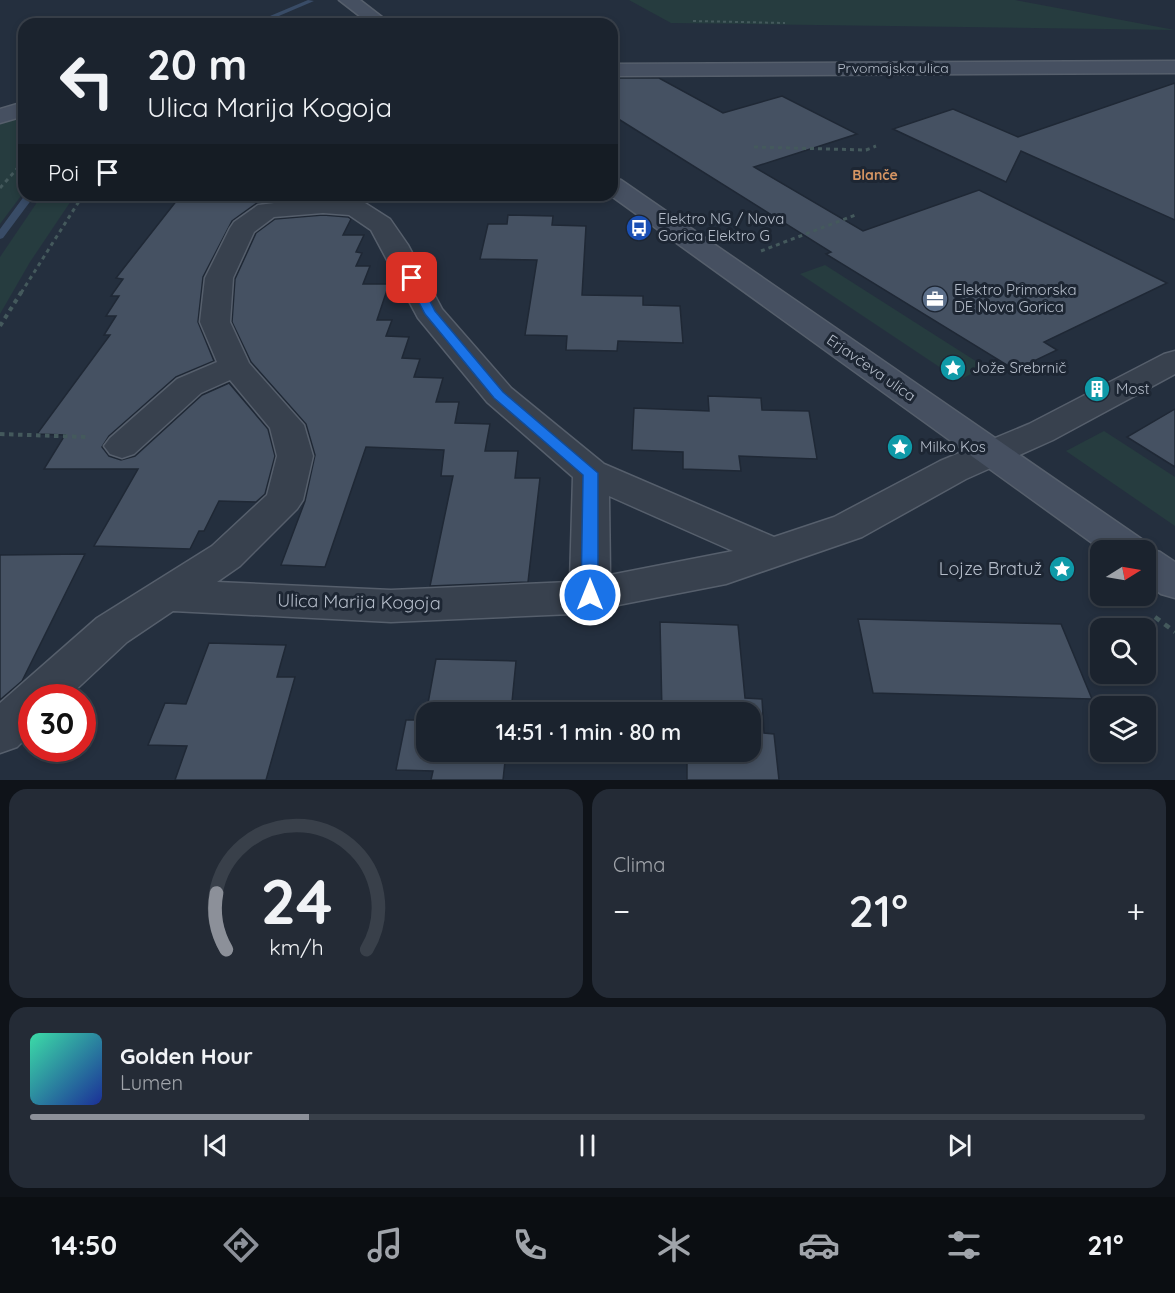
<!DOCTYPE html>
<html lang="it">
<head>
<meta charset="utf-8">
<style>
	:root { --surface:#1b232e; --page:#242b36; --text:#f1f3f6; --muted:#a0a4aa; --line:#39404a; --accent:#8c9099 }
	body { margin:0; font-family:Quicksand,sans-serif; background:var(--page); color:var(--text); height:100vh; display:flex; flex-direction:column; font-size:22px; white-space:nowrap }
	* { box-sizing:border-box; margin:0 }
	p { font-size:20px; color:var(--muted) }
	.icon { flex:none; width:33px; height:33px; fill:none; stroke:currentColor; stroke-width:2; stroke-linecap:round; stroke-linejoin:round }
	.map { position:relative; height:780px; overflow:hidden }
	.side { display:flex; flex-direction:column; gap:9px; padding:9px; background:#0f1319; flex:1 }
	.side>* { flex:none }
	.hud { position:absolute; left:18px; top:18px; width:600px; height:183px; border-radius:18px; box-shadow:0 3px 9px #0003,0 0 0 2px var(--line); background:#1b232e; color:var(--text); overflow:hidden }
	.needle { width:39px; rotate:79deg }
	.tools { position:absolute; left:1090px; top:540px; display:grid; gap:12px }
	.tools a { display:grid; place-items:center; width:66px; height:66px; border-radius:12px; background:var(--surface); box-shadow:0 3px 9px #0003,0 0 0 2px var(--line); font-size:30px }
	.speed { position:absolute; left:18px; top:684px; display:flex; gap:12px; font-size:30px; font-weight:700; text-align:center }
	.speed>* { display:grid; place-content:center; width:78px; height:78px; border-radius:50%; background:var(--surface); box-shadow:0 3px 9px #0003,0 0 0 2px var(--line); line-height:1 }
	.speed .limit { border:9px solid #d22; background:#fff; color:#111 }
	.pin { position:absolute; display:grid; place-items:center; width:51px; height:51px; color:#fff; margin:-26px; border-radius:12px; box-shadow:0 3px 9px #0006 }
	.me { position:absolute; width:66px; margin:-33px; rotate:0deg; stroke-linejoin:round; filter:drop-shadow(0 0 4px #0008) }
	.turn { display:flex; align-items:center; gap:21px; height:126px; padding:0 30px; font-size:27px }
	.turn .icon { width:78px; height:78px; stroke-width:2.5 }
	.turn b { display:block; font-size:42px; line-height:51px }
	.then { display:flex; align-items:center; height:57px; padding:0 30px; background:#0003; gap:12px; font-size:22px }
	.big { font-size:45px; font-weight:600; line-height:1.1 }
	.side .card { flex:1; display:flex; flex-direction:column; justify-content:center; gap:9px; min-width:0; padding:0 21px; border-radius:18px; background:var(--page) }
	.side .dial { align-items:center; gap:0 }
	.dial svg { height:156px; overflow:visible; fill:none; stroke:var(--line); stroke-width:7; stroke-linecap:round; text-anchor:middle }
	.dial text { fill:var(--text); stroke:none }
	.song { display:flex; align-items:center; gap:18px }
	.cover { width:72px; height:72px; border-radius:9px; background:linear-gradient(135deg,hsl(160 70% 55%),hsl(230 70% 35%)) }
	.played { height:6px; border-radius:3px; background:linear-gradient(90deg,var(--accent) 25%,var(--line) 25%) }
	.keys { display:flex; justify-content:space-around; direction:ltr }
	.heat { display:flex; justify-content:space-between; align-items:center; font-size:33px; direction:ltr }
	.side .tiles { flex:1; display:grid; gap:9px; grid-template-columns:1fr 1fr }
	.card:last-child { grid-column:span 2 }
	.trip { position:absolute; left:416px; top:702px; width:345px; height:60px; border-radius:18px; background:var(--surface); box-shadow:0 3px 9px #0003,0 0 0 2px var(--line); font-weight:600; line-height:60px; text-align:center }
	.tab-bar { display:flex; height:96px; justify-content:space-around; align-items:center; background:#0b0e12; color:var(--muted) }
	.tab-bar .icon { width:42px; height:42px }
	.tab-bar .on { color:var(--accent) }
	.tab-bar b { font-size:27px; color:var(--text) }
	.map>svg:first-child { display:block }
	.green { fill:#263c3f }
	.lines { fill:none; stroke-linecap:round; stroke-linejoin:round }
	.stream { fill:#394c67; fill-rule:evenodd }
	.building { fill:#455162; stroke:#1f2835; stroke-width:1.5 }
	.street-casing { stroke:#565f6c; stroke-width:3 }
	.secondary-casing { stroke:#565f6c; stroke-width:3 }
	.path-far3 { stroke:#44595c; stroke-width:2; stroke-dasharray:3 3; stroke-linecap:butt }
	.path-far2 { stroke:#44595c; stroke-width:3; stroke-dasharray:4 4; stroke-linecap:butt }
	.path-far1 { stroke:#44595c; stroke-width:4; stroke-dasharray:4.5 4.5; stroke-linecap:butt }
	.path { stroke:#44595c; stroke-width:4.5; stroke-dasharray:6 6; stroke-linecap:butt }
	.street { fill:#38414e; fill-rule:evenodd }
	.secondary { fill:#465061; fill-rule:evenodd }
	.route { fill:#1a73e8; stroke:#114b97; stroke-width:1.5 }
	.labels { text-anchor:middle; stroke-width:6; stroke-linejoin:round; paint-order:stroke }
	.far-street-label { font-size:14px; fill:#b4bcc9; stroke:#1d2633 }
	.far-neighbourhood-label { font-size:14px; font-weight:bold; fill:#d59563; stroke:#1d2633 }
	.poi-label { font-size:15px; fill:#b4bcc9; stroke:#1d2633; text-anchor:start }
	.street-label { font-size:15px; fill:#b4bcc9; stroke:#1d2633 }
	.near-poi-label { font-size:18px; fill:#b4bcc9; stroke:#1d2633; text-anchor:end }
	.near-street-label { font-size:18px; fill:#b4bcc9; stroke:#1d2633 }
</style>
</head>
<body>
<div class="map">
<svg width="1175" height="780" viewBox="0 0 1175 780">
	<rect width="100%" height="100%" fill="#242f3e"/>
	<!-- green -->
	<g class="green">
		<path d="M629,0H1015L1175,30L671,23Z"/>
		<path d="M24,113V192L0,224V120Z"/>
		<path d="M42,195H75L30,262L0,314V257Z"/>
		<path d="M825,265L985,367L959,380L800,274Z"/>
		<path d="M1104,431L1175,477V526L1066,451Z"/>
	</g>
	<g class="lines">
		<!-- stream -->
		<g class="stream">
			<path d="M308,0L314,1L260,24H251Z"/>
			<path d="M25,195H35L3,238L0,239V229Z"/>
		</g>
	</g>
	<!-- building -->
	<g class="building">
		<path d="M612,78H659L723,113L782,96L857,134L754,167L863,231L979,190L1167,283L1044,342L1057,350L1015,370L826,254L831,252L612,115Z"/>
		<path d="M1175,83V220L1021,151L1006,182L893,129L953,109L1018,137Z"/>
		<path d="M181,195H266L262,202L257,203L232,221L203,277L198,322L214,361L176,377L109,436L102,447L109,456L121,460L135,456L202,395L229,383L268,429L275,456L265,494L256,502L219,501L204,531H199L190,549L94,546L138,469H44L65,435L37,434L110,335H104L116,316H106L119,296H111L123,279L116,278Z"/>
		<path d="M323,215L348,217L351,219L343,235H364L356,252L362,253L356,266H370L363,284H389L377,320H392L386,336L409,337L402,358L420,359L414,377L443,378L436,402H459L455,423L490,424L485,451H518L515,478H540L528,582L430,586L453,476H441L444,450L366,447L325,567L281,565L305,501L315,455L306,424L251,362L232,322L235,279L256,233L275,219Z"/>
		<path d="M508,215L553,216L552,225L586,226L582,295L643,296V305L680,306L683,343L618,341L617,351L566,350L567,336L525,335L537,260L480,259L488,224H507Z"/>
		<path d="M708,396L761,398L762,410L809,411L817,459L739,456L741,471L683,469V452L632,450L634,408L709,411Z"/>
		<path d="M1175,409V467L1127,437Z"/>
		<path d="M85,554L22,681L0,700V555Z"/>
		<path d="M858,619L1061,624L1092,699L873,693Z"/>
		<path d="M660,622L738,625L745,698L762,699L764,733L774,734L779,780H687V752H750V712H662Z"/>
		<path d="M209,643L286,645L277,677H295L266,780H175L187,746L148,745L165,703L186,704Z"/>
		<path d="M436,659L516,661L511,712H426V752H506L503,780H431L433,771L396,770L406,720H425Z"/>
	</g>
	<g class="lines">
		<!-- street casing -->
		<g class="street-casing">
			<path id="street" d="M323,197L365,203L390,219L408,245L442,309L511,388L604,464L774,537L834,517L940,461L1029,424L1164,354L1175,351V374L1053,440L966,479L862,537L726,584L572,614L391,622L173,611L127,642L67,698H32V732L17,747L0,753V703L97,618L212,546L267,495L277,456L270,428L230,380L201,393L134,454L122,458L110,454L104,446L110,438L177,379L217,362L200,322L205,278L230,228L234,222L258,205ZM323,213L349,215L371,230L418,318L487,402L573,477L570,582L391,590L217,582L240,566L297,509L303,500L313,456L304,425L249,363L230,322L233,278L254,232L274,217ZM609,496L733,551L610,575Z"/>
		</g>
		<!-- secondary casing -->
		<g class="secondary-casing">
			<g id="secondary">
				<path d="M339,0H360L391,24H370Z"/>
				<path d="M1175,61V73L612,76V64Z"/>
				<path d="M24,102V116L0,123V109Z"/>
				<path d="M612,178L621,180L1143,540L1147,548L1160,552L1175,562V598L1161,594L1146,583V550H1102L610,195H612Z"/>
			</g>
		</g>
		<!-- path-far3 -->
		<path class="path-far3" d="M693,21L785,23"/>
		<!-- path-far2 -->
		<g class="path-far2">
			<path d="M754,147L866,150L876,146"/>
			<path d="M0,188L24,161"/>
			<path d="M761,251L858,214"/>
			<path d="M21,293L83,195"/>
		</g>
		<!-- path-far1 -->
		<g class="path-far1">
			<path d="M0,326L22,291"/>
			<path d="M0,434L86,437"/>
		</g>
		<!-- path -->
		<g class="path">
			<path d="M1090,570L1101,578"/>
			<path d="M1155,617L1175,632"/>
		</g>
		<!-- street -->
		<use href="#street" class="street"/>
		<!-- secondary -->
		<use href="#secondary" class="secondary"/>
	</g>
	<!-- route -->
	<path class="route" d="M412,275L418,278L435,311L503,392L598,473V595L596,600L590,602L584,600L581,595L583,475L494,398L425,314L406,278Z"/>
	<!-- icons -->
	<defs>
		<g id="bus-disc" transform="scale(1.35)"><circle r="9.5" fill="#1a4fb4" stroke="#1d2633"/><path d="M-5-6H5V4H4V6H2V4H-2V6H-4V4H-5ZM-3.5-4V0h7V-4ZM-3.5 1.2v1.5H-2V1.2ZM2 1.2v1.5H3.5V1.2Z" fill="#fff"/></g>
		<g id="office-disc" transform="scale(1.35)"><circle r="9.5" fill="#5c6f8a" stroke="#1d2633"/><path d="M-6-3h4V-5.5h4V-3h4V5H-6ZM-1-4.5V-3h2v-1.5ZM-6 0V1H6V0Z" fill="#fff"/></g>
		<g id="sight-disc" transform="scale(1.35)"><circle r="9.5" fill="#0f9aa8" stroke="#1d2633"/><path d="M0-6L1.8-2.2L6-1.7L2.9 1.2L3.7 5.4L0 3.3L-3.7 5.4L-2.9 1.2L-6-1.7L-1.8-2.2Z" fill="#fff"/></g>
		<g id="building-disc" transform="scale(1.35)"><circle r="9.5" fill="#0f9aa8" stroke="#1d2633"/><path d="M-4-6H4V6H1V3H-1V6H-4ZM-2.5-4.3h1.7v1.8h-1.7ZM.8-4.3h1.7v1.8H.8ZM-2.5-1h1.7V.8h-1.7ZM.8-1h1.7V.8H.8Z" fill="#fff"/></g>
	</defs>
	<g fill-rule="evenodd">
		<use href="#bus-disc" x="639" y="228"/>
		<use href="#office-disc" x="935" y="299"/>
		<use href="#sight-disc" x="953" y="368"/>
		<use href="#building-disc" x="1097" y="389"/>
		<use href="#sight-disc" x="900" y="447"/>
		<use href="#sight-disc" x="1062" y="569"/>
	</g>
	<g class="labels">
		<!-- far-street labels -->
		<g class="far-street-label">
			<text x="893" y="73">Prvomajska ulica</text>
		</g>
		<!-- far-neighbourhood labels -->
		<g class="far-neighbourhood-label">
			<text x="875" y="180">Blanče</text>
		</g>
		<!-- poi labels -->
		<g class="poi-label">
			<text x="658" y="224">Elektro NG / Nova<tspan x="658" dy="17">Gorica Elektro G</tspan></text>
			<text x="954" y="295">Elektro Primorska<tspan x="954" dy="17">DE Nova Gorica</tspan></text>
			<text x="972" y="373">Jože Srebrnič</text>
			<text x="1116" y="394">Most</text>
			<text x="920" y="452">Milko Kos</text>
		</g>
		<!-- street labels -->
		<g class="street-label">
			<text transform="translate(871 368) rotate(35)" y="5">Erjavčeva ulica</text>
		</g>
		<!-- near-poi labels -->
		<g class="near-poi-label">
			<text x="1042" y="575">Lojze Bratuž</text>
		</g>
		<!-- near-street labels -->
		<g class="near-street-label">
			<text transform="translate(359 602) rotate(1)" y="6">Ulica Marija Kogoja</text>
		</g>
	</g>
</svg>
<div class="tools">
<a><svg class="needle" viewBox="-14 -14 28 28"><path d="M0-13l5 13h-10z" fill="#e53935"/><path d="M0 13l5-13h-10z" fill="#a0a4aa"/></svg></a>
<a><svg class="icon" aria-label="search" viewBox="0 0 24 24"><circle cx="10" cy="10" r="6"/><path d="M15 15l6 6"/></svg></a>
<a><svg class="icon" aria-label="layers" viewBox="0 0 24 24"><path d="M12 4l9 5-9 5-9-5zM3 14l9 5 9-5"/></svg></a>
</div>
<div class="speed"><div class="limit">30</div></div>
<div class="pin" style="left:412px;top:278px;background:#d93025"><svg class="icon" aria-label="arrive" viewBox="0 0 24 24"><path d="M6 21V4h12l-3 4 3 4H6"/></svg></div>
<svg class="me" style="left:590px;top:595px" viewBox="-20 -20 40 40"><circle r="17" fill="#1a73e8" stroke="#fff" stroke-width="3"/><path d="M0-11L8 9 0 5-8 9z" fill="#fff"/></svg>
<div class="trip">14:51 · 1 min · 80 m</div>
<div class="hud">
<div class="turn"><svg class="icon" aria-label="left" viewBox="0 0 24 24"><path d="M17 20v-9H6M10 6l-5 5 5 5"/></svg><div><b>20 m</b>Ulica Marija Kogoja</div></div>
<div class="then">Poi<svg class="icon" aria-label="arrive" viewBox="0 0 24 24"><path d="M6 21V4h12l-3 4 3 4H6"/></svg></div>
</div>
</div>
<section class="side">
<div class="tiles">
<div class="card dial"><svg viewBox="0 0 100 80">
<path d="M14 69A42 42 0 1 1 86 69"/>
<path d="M14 69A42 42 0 0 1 9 40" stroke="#8c9099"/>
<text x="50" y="56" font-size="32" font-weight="700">24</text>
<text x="50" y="72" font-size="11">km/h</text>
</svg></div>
<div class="card"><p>Clima</p>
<div class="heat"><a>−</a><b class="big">21°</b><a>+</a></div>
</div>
<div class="card">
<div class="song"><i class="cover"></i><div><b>Golden Hour</b><p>Lumen</p></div></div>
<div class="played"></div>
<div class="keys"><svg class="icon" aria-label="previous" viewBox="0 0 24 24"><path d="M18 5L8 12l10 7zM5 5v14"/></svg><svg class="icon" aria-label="pause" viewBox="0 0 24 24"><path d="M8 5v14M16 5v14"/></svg><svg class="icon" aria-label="next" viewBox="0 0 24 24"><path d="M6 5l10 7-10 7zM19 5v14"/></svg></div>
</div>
</div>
</section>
<nav class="tab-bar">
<b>14:50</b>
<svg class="icon on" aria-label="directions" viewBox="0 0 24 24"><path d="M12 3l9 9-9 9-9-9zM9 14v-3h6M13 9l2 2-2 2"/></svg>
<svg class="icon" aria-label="music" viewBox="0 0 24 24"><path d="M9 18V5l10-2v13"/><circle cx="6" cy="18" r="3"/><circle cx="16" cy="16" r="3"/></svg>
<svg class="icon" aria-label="phone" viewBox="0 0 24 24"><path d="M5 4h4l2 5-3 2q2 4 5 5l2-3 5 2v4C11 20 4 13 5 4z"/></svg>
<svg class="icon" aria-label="climate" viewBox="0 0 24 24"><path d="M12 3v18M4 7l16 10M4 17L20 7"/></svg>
<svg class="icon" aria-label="car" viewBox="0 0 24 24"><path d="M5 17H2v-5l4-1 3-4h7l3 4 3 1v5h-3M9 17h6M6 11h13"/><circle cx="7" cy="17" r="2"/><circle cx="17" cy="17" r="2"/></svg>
<svg class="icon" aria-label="filters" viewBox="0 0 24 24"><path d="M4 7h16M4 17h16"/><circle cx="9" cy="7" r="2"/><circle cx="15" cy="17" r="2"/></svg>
<b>21°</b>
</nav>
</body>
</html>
